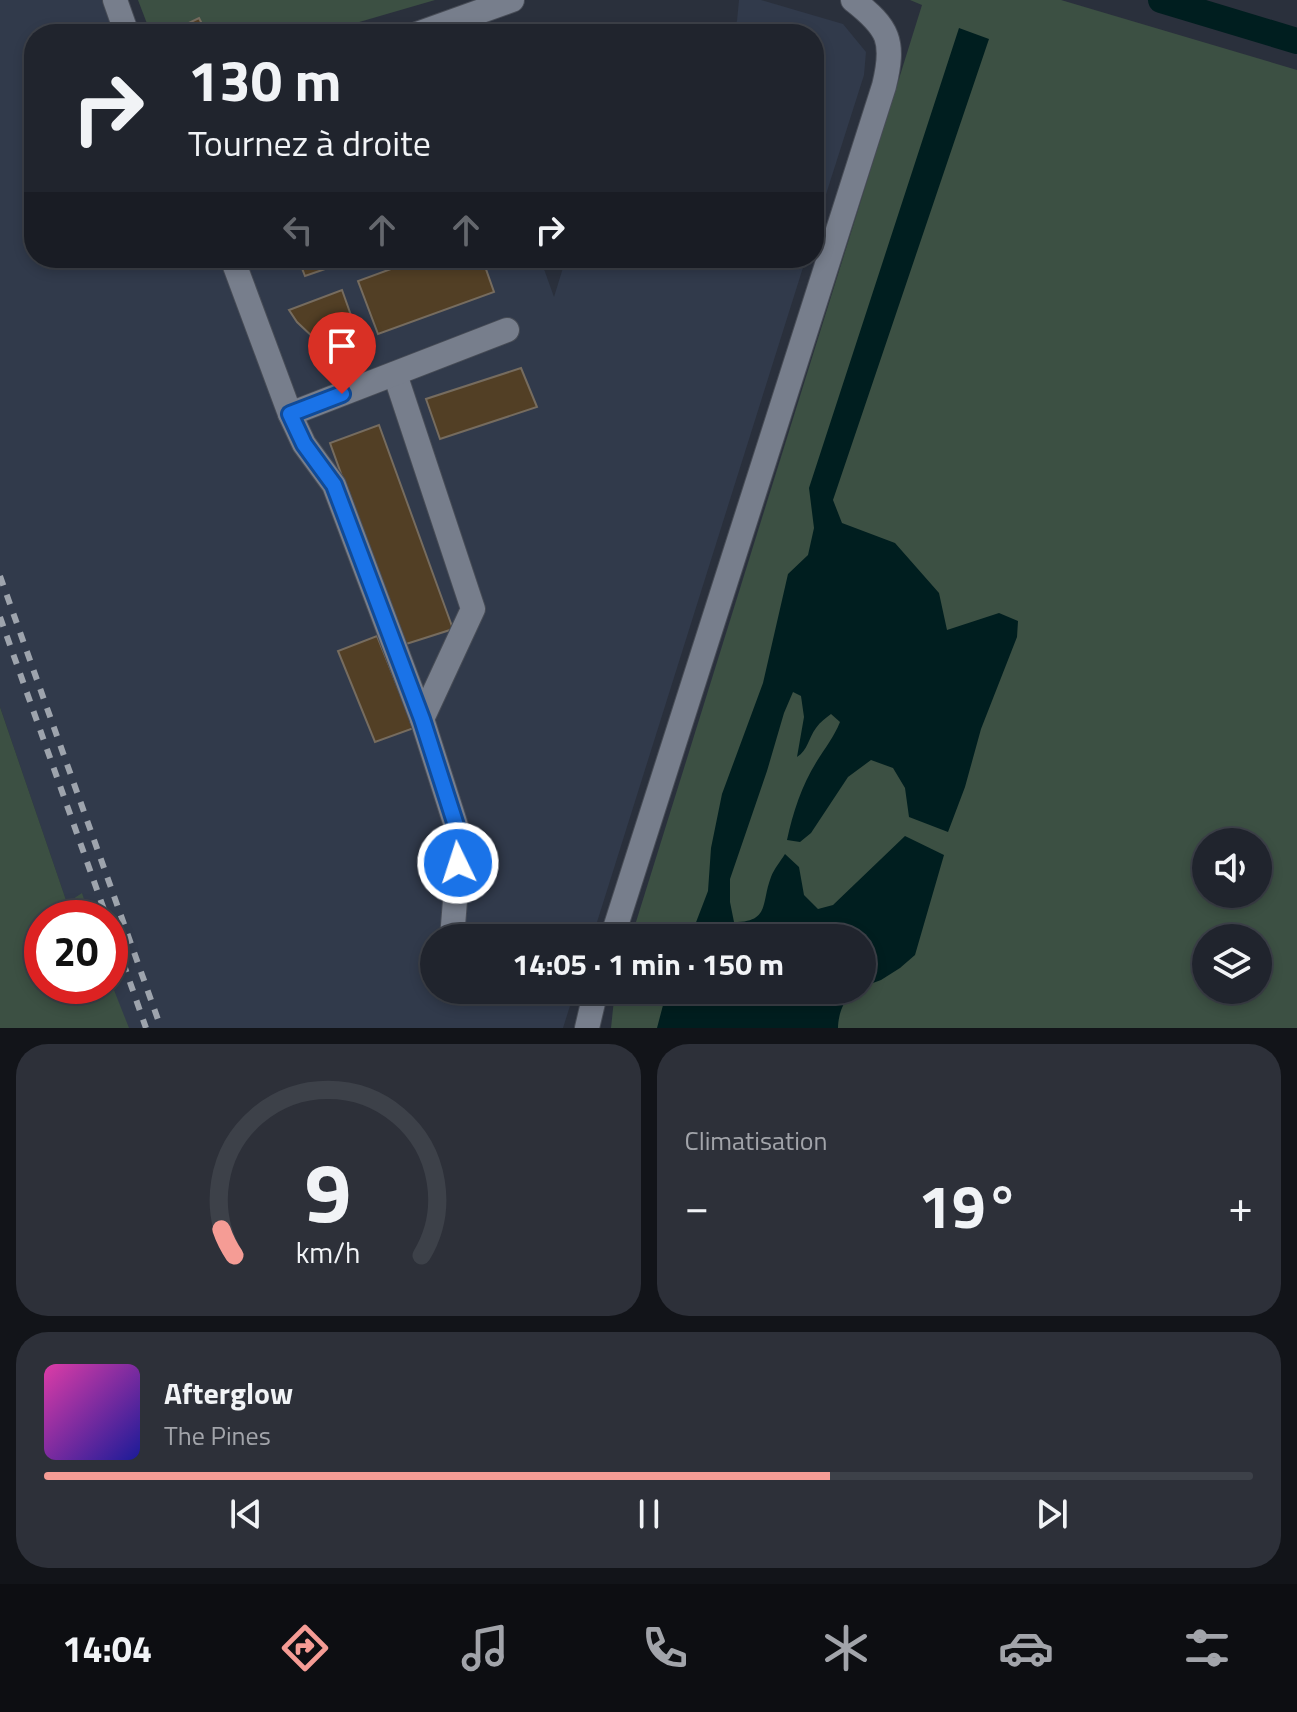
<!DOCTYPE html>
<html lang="fr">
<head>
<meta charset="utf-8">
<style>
	:root { --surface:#20242d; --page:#2d3039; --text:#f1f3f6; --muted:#a2a4aa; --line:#3d4149; --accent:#f59c95 }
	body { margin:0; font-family:"Titillium Web",sans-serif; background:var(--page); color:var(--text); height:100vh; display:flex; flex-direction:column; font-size:30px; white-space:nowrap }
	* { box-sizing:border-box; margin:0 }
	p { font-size:26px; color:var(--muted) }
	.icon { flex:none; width:44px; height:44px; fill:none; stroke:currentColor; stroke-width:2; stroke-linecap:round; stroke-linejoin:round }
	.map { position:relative; height:1028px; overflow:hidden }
	.details { display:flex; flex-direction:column; gap:16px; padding:16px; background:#121419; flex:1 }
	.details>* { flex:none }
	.top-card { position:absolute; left:24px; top:24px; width:800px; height:244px; border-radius:32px; box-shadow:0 4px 12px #0003,0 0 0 2px var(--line); background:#20242d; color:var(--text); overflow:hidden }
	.controls { position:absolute; left:1192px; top:828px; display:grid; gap:16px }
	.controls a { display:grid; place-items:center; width:80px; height:80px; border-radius:50%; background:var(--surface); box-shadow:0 4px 12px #0003,0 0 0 2px var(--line); font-size:40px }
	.speed { position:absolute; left:24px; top:900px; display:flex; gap:16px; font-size:40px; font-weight:700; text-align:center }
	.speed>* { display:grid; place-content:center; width:104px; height:104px; border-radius:50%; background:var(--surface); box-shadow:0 4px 12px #0003,0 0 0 2px var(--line); line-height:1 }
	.speed .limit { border:12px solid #d22; background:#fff; color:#111 }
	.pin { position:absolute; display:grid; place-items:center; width:68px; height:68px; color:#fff; margin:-82px -34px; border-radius:50% 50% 50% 0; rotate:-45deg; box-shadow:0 0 8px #0007 }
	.pin .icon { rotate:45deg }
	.me { position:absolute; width:88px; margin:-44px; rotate:356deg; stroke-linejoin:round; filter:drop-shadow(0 0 6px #0008) }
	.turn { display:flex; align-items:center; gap:28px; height:168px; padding:0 32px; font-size:36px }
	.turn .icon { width:104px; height:104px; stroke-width:2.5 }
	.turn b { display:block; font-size:56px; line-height:68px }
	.lanes { display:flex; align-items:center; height:76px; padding:0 32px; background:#0003; justify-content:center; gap:40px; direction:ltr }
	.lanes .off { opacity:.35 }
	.big { font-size:60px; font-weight:700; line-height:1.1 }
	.details .card { flex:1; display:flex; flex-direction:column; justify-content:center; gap:12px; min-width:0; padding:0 28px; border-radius:32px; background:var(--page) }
	.details .dial { align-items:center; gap:0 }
	.dial svg { height:208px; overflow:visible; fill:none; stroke:var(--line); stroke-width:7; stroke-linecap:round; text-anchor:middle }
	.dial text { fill:var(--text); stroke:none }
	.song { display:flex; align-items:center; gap:24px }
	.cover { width:96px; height:96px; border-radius:12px; background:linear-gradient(135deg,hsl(320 70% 55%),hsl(240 70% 35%)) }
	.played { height:8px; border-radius:4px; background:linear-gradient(90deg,var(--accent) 65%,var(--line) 65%) }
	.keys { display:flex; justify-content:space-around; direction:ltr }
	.heat { display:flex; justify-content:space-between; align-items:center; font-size:44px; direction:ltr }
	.details .tiles { flex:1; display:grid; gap:16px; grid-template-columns:1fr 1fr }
	.card:last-child { grid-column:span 2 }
	.trip { position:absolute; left:420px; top:924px; width:456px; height:80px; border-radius:40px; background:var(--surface); box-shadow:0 4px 12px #0003,0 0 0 2px var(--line); font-weight:700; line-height:80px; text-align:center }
	.menu { display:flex; height:128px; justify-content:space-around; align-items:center; background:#0d0e12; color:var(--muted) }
	.menu .icon { width:56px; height:56px }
	.menu .active { color:var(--accent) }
	.menu b { font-size:36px; color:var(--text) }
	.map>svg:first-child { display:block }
	.built { fill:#313a4b }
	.green { fill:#3c5043; fill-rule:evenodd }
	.water { fill:#001e1f }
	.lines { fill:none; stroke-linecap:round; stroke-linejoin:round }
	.canal { stroke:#001e1f; stroke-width:26 }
	.building { fill:#523f25; stroke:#766c5f; stroke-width:2 }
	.minor-casing { stroke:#474c56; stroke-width:26 }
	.minor { stroke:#777e8c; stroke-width:24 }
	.rail { stroke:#9ea4ad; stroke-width:6; stroke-dasharray:10 10; stroke-linecap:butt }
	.route-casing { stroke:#114b97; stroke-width:20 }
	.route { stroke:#1a73e8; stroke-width:14 }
</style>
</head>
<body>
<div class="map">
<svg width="1297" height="1028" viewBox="0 0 1297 1028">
	<rect width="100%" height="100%" fill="#2a303c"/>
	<!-- built -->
	<g class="built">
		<path d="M0,0H102L114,34H34V258H540L554,297L566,258H806L592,938H434V990H575L563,1028H100L110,986V918H72L0,707Z"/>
		<path d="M739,0H761L843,24L866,52L864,75L814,232V34H728L733,29L737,21Z"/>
	</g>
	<!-- green -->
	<g class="green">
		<path d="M138,0H435L318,34H151Z"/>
		<path d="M910,0H1061L1297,70V1028H611L615,990H862V938H631L922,5ZM1206,842H1258V894H1206ZM1206,938H1258V990H1206Z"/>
		<path d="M0,707L67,903L82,893L90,918H42V986H110V980L129,1028H0Z"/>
	</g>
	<!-- water -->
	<g class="water">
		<path d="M959,28L989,39L833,500L842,523L895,543L939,593L947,630L999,613L1018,621L1017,637L981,729L965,787L948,832L909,817L905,788L893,768L871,760L848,777L811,833L800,842L787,840C793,812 802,785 817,761C825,748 834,737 840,722L831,714C826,718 820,722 816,728C808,739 808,750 797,757L804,717L801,696L793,692L784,713L767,771L730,879V902L734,922C770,922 761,903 771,877C774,869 780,862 785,854L799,867L804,895L818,909L833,905L905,836L944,855L915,955L900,968L881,980L862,987V938H690L708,891L711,848L722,794L763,683L788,574L808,555L814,528L809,488Z"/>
		<path d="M667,990H857C844,996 838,1015 838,1028H657Z"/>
	</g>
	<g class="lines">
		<!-- canal -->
		<path class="canal" d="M1161,0L1297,41"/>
	</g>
	<!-- building -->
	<g class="building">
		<path d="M199,18L207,34H176L174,30Z"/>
		<path d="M298,258H357L305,276Z"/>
		<path d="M421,258H482L494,292L378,334L358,281Z"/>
		<path d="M342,290L363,349L342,356L317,341L297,322L289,310Z"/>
		<path d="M521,368L537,407L440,439L426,399Z"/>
		<path d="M379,425L453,629L403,645L330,443Z"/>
		<path d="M377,636L414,728L375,742L338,651Z"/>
	</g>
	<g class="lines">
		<!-- minor casing -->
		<g class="minor-casing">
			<g id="minor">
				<path d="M115,0L127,34"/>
				<path d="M417,34L512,0"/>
				<path d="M232,258L290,414L304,444L334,485L422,719L460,838L452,938"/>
				<path d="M395,374L473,609L422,719"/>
				<path d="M290,414L507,330"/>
				<path d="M612,938L884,86C895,41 889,28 853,0"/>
				<path d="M587,1028L596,990"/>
			</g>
		</g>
		<!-- minor -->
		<use href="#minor" class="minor"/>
		<!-- rail -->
		<g class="rail">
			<path d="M0,576L161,1028"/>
			<path d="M0,617L107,918"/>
			<path d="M110,925L146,1028"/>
		</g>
	</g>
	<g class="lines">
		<!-- route casing -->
		<g class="route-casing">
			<path id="route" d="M342,394L290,414L304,444L334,485L422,719L460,838L458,863"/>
		</g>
		<!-- route -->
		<use href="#route" class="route"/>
	</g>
</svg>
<div class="controls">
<a><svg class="icon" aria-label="sound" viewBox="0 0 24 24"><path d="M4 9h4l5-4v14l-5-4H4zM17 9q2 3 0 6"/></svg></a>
<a><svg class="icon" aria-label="layers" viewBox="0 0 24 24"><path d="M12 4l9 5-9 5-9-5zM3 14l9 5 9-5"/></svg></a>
</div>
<div class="speed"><div class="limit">20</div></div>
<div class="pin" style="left:342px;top:394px;background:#d93025"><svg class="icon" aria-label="arrive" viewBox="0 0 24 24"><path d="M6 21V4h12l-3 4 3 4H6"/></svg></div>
<svg class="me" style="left:458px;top:863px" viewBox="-20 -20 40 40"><circle r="17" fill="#1a73e8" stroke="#fff" stroke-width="3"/><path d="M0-11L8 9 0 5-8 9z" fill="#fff"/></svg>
<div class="trip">14:05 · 1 min · 150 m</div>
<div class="top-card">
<div class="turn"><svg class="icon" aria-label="right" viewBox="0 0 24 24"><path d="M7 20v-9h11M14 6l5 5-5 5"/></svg><div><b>130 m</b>Tournez à droite</div></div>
<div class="lanes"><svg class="icon off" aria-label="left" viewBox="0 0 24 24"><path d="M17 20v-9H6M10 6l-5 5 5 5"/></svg><svg class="icon off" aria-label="ahead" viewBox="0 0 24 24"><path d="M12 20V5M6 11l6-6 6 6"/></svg><svg class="icon off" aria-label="ahead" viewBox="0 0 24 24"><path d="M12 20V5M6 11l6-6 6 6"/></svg><svg class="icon" aria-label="right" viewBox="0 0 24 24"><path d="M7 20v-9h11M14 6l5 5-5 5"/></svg></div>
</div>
</div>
<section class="details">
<div class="tiles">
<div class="card dial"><svg viewBox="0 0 100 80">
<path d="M14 69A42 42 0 1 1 86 69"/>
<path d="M14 69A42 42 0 0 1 9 59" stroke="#f59c95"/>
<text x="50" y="56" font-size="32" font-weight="700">9</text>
<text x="50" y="72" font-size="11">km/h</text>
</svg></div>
<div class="card"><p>Climatisation</p>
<div class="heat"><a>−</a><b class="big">19°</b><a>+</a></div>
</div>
<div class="card">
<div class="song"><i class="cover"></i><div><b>Afterglow</b><p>The Pines</p></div></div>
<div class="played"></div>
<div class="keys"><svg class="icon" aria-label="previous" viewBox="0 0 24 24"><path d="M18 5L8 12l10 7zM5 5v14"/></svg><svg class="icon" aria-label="pause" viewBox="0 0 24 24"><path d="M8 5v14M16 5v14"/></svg><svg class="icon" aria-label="next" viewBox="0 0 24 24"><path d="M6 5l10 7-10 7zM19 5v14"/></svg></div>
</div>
</div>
</section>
<nav class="menu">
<b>14:04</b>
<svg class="icon active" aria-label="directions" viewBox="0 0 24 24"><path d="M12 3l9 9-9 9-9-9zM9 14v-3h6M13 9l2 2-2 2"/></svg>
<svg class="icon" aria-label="music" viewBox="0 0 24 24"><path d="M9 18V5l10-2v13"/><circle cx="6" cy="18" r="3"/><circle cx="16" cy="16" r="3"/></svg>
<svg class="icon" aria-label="phone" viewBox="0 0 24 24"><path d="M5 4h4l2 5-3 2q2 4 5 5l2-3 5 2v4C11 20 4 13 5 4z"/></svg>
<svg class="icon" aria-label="climate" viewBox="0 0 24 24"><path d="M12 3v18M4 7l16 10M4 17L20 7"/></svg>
<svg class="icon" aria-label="car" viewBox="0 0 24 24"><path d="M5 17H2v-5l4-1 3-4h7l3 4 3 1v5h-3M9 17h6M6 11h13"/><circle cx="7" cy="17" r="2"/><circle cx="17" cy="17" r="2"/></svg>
<svg class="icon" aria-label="filters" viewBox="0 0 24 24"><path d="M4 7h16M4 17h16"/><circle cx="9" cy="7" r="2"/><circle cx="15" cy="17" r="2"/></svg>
</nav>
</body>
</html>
